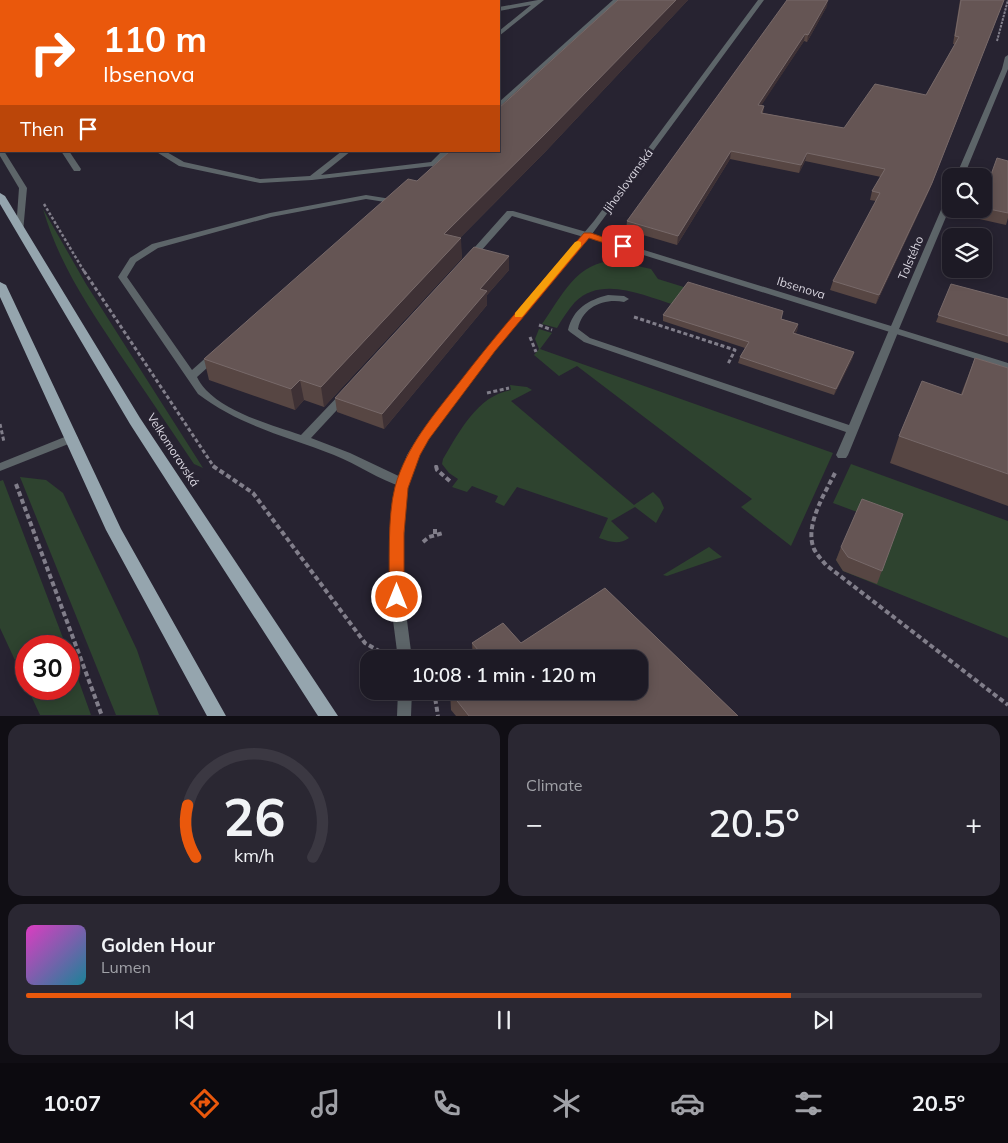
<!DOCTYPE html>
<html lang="en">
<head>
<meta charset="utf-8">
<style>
	:root { --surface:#1d1a25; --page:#2a2732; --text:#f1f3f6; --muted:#a0a1a7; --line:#3b3842; --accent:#ea580c }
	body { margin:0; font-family:Mulish,sans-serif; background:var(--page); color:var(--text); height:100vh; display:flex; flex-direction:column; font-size:19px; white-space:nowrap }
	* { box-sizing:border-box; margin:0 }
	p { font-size:16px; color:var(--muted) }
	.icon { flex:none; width:28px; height:28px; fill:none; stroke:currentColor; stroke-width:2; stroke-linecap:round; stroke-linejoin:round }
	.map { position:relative; height:716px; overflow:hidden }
	.drawer { display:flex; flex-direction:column; gap:8px; padding:8px; background:#100e14; flex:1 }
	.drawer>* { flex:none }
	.hud { position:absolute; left:0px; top:0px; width:500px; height:152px; box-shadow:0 2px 12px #0003,0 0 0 1px var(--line); background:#ea580c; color:#fff; overflow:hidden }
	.buttons { position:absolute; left:942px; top:168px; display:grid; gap:10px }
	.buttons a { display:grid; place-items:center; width:50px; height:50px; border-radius:10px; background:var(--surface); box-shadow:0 2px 12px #0003,0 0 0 1px var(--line); font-size:25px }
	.speed { position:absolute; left:15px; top:635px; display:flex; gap:10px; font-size:25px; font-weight:700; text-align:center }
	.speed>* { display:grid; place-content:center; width:65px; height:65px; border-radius:50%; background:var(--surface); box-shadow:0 2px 12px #0003,0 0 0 1px var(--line); line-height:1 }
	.speed .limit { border:8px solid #d22; background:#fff; color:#111 }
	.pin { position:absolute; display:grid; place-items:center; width:42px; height:42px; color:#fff; margin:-21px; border-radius:10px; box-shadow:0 2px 8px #0006 }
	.me { position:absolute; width:55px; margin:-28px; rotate:0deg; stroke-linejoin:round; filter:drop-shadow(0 0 4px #0008) }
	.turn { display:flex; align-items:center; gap:18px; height:105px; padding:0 20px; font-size:22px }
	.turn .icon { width:65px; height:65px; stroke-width:2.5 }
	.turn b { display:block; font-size:35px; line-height:42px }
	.then { display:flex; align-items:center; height:48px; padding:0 20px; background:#0003; gap:10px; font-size:19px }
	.big { font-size:38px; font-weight:600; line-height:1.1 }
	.drawer .tile { flex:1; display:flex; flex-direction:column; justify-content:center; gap:8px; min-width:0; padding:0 18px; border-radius:15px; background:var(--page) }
	.drawer .dial { align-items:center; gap:0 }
	.dial svg { height:130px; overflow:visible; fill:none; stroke:var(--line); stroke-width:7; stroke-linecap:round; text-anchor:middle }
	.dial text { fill:var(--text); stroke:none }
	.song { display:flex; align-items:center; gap:15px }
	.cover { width:60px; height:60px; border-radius:8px; background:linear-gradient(135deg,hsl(310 70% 55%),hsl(190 70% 35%)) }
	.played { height:5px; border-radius:2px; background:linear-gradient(90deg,var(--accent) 80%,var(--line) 80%) }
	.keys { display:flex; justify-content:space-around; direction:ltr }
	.heat { display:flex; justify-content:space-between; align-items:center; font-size:28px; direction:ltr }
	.drawer .tiles { flex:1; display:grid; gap:8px; grid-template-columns:1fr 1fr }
	.tile:last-child { grid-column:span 2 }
	.trip { position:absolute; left:360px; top:650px; width:288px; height:50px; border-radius:15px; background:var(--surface); box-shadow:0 2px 12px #0003,0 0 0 1px var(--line); font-weight:600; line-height:50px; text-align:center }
	.menu { display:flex; height:80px; justify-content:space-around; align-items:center; background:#0c0a0f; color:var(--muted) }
	.menu .icon { width:35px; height:35px }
	.menu .selected { color:var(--accent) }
	.menu b { font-size:22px; color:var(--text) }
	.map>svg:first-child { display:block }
	.green { fill:#2e432f }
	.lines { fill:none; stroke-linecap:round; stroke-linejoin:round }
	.path-far3 { stroke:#817e8a; stroke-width:2; stroke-dasharray:2.5 1; stroke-linecap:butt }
	.path-far2 { stroke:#817e8a; stroke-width:2.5; stroke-dasharray:3 2; stroke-linecap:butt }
	.path-far1 { stroke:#817e8a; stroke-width:3; stroke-dasharray:4 2.5; stroke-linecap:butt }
	.path { stroke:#817e8a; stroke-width:4; stroke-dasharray:5 3; stroke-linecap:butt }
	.lane { fill:#5d6569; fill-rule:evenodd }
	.street { fill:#5d6569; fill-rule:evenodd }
	.primary { fill:#95a5ae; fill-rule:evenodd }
	.wall { fill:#574643 }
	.shaded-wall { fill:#3e3135 }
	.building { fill:#655554; stroke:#776969 }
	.route { fill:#ea580c; stroke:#983908 }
	.slow { fill:#f59e0b }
	.labels { text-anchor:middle; stroke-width:5; stroke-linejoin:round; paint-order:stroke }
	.street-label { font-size:12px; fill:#d8d5df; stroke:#272331 }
</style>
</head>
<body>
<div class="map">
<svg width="1008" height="716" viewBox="0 0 1008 716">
	<rect width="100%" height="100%" fill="#272331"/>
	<!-- green -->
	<g class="green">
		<path d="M43,209L86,284L203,468L194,464C169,427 144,390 119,353C88,306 59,264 43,209Z"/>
		<path d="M615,261L651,269L658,279L687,288L675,305C645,296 602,275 575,302C568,310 562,319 557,328L542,324C562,296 577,261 615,261Z"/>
		<path d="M539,329L552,333L540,349L833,453L791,546L741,507L752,499L577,366L559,376L534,355L539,349L535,339Z"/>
		<path d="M510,385L527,387L532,390L511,401L634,505L653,492L660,499L664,508L656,523L635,507L611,521L629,538C619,545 610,542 599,538L608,518L517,487L504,506L495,502L498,496L472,486L467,492L452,487L458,479L449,473L442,464L443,459C459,432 478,395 511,390Z"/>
		<path d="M851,464L1008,521V638L843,571L836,560L857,512L833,503Z"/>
		<path d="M20,477L46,480L63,493L137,650L159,715H116Z"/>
		<path d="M3,480L66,646H26V684L0,628V481Z"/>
		<path d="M709,547L722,557L667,576L663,575Z"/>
		<path d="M69,654L91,715H40L28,689H69Z"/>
	</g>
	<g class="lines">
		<!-- path-far3 -->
		<path class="path-far3" d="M997,41L1008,0"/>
		<!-- path-far2 -->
		<path class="path-far2" d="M44,204L85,273"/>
		<!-- path-far1 -->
		<g class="path-far1">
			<path d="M84,271L214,467"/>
			<path d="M634,317L735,350L728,364"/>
			<path d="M539,325L552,330"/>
			<path d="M530,337L536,352"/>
			<path d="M487,393L509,388"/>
			<path d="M0,424L4,442"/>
			<path d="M436,465V467"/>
		</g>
		<!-- path -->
		<g class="path">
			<path d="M213,466L253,493L365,643L379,651"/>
			<path d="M436,466L437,470L451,482"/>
			<path d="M835,473C825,493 804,526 814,549C817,555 822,560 826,565L1008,705"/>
			<path d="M16,484L102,716"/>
			<path d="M435,529V534"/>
			<path d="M423,542L429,537L443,533"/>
			<path d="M434,691L438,716"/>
		</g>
		<!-- lane -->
		<g class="lane">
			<path d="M538,0H544L499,36V31L531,5L499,11V7Z"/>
			<path d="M613,0H619L501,106L499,107V102Z"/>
			<rect x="0" y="16" width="1" height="4"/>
			<rect x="0" y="98" width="1" height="6"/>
			<path d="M61,151H69L81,169L80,171H74Z"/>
			<path d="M155,151H165L184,162L260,179L310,176L342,151H351L321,175L431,162L442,151H451L433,166L312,180L260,183L179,166Z"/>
			<path d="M366,195L391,199L395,201L387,207L383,205L385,202L366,199L271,217L158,248L136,262L127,277L192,370L210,354H218L219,356L218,358L197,377C199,381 202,386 206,390C228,413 271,425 301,435L341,393H349L350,395L349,397L311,438L350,453L407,480L409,483L407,486L403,487C379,480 357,464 334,455C286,436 240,426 198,394L118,277L130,258L152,244L270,213Z"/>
			<path d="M507,211H513L590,233L591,235L587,238L512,216L472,261H466L465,259L466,257Z"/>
			<path d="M608,295L624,296L629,299L624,302C604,298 582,307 578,329L590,338L849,425L889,330L894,327L899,330L848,455L846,458H838L836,455L846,432L584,342L570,332L568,330C573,309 588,300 608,295Z"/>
		</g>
		<!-- street -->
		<g class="street">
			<path d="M758,0H764L592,234L891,326L947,196L951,194V205L899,329L1008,363V369L589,238L494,351L428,440L419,455L407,488L403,553L404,597L412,659H398L390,597L391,553L395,488L407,455L420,434L488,347L594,221Z"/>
			<rect x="0" y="9" width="1" height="4"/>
			<path d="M1008,55V69L964,176H956L1002,69L1005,57Z"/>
			<path d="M0,148L1,151H4L27,188L23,232L20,233L16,230L19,188L0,156Z"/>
			<path d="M72,434L76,435L78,438L76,441L0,471V463Z"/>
			<path d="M398,691H412L411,716H397Z"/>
		</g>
		<!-- primary -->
		<g class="primary">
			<path d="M0,193L5,196L140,418L338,716H318L130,424L0,204Z"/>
			<path d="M0,282L6,285L121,529L226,716H207L106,530L0,297Z"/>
		</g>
	</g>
	<!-- wall -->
	<g class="wall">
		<path d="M618,0H688L546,151L460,238L462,258L324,407L304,400L295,410L209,380L204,359L417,181Z"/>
		<path d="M960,0H1004L929,191L876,304L830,290L833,281L876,201L870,200L872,191L881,177L805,161L799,173L730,159L677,245L626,230L627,221L827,6L807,42L804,41L761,105L764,106L763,113L844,128L926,95L955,44H953Z"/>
		<path d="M1008,161V218L1006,225L975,218L978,209H984V194Z"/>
		<path d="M509,256V270L487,295V305L384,429L337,412L335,398Z"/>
		<path d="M951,284L1008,299V343L936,322Z"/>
		<path d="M663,315L782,319L798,324L797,331L795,333L854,352L852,359L834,395L738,363L740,357L745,348L663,321Z"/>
		<path d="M975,358L1008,368V506L890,463L899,436L961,394Z"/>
		<path d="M903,514L877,584L843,571L836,560L841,547Z"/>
		<path d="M605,588L738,716H456L451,710L450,692L451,691H639V659H473L472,643L503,623L521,643Z"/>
	</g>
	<!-- shaded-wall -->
	<g class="shaded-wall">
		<path d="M676,0H688L546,151L445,253L444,234Z"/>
		<path d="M828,0L827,6L807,42L808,35Z"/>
		<path d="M1004,0L929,191L876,304L879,295Z"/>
		<path d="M805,34L804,41L757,112L758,105Z"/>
		<rect x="0" y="68" width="1" height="10"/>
		<path d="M731,151L730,159L677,245L678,236Z"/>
		<path d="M807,153L805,161L799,173L801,165Z"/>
		<path d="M461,238L462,258L324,407L321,387Z"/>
		<path d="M509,256V270L487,295V305L384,429L382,414L480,289Z"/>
		<path d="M798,324L797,331L791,339L793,333Z"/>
		<path d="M854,352L852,359L834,395L836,389Z"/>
		<path d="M300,380L304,400L295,410L291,389Z"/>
	</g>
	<!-- building -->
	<g class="building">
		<path d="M618,0H676L546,133L444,234L461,238L321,387L300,380L291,389L204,359L408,179L417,181L450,151H499V108Z"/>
		<path d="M787,0H828L808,35L805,34L758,105L764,106L761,113L844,128L875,84L926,95L959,37L955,36L961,0H1004L932,183L879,295L833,281L880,193L872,191L885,169L807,153L801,165L731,151L678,236L627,221Z"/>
		<rect x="0" y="23" width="1" height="45"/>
		<path d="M997,158L1008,161V213L984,208V194Z"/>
		<path d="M474,247L509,256L480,289L487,291L382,414L335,398Z"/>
		<path d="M688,282L783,311L781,319L798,324L793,333L854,352L836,389L740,357L749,342L663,315Z"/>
		<path d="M951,284L1008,299V336L938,315Z"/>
		<path d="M975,358L1008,368V474L899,436L922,381L962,395Z"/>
		<path d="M862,499L903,514L882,571L848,557L841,547Z"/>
		<path d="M605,588L738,716H469L450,692L639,691V659H486L472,643L503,623L521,643Z"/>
	</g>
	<!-- route -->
	<path class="route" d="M584,233H591L628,246L623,249L589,238L495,351L429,439L420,455L408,488L404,533V597L402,601L397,603L392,601L389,597C390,564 387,518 395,487C406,447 433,416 458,384C498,332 541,283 584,233Z"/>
	<!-- slow -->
	<path class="slow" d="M578,241L581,242V246L522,317H515V313L575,242Z"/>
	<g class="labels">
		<!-- street labels -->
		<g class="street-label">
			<text transform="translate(628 181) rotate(-54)" y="4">Jihoslovanská</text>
			<text transform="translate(911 258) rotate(-67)" y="4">Tolstého</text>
			<text transform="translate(801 288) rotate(17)" y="4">Ibsenova</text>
			<text transform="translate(173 450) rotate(57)" y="4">Velkomoravská</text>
		</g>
	</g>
</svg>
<div class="buttons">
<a><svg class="icon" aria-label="search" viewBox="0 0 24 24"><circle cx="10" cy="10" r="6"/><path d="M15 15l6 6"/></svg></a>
<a><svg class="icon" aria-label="layers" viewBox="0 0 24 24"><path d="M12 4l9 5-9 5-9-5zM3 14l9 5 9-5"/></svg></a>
</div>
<div class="speed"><div class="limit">30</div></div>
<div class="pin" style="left:623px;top:246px;background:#d93025"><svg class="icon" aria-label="arrive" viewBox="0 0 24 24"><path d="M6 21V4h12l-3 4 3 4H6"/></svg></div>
<svg class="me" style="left:397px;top:597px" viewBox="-20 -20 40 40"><circle r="17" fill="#ea580c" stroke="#fff" stroke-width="3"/><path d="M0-11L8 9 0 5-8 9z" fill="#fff"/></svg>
<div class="trip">10:08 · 1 min · 120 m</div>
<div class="hud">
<div class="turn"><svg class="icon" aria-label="right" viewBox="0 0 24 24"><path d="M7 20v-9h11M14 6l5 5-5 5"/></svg><div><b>110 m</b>Ibsenova</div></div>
<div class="then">Then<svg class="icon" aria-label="arrive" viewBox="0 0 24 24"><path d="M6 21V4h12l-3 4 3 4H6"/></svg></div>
</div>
</div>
<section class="drawer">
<div class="tiles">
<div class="tile dial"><svg viewBox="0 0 100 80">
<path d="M14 69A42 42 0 1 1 86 69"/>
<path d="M14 69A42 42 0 0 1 9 37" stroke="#ea580c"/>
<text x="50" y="56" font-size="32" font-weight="700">26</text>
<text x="50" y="72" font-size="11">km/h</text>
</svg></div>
<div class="tile"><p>Climate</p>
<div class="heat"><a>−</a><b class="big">20.5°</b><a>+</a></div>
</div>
<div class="tile">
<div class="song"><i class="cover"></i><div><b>Golden Hour</b><p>Lumen</p></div></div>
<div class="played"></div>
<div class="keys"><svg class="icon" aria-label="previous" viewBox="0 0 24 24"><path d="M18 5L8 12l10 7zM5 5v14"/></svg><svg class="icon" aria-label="pause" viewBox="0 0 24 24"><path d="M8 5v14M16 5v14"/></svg><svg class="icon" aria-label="next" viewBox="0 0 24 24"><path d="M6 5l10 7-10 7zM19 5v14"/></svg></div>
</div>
</div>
</section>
<nav class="menu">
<b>10:07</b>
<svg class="icon selected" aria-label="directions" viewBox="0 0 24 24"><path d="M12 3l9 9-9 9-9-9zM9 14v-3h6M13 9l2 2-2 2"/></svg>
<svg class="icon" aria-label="music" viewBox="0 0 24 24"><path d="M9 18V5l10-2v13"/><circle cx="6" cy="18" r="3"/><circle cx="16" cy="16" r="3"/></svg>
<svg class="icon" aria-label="phone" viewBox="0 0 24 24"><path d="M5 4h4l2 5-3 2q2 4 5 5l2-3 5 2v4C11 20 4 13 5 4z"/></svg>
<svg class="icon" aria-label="climate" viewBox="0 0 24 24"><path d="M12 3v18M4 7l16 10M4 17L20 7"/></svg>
<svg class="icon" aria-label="car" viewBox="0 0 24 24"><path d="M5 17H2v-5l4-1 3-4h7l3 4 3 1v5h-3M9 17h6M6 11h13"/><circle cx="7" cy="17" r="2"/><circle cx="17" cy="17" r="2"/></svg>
<svg class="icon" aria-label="filters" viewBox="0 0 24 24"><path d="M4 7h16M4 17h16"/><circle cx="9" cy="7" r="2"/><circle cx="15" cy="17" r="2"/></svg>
<b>20.5°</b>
</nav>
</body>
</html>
